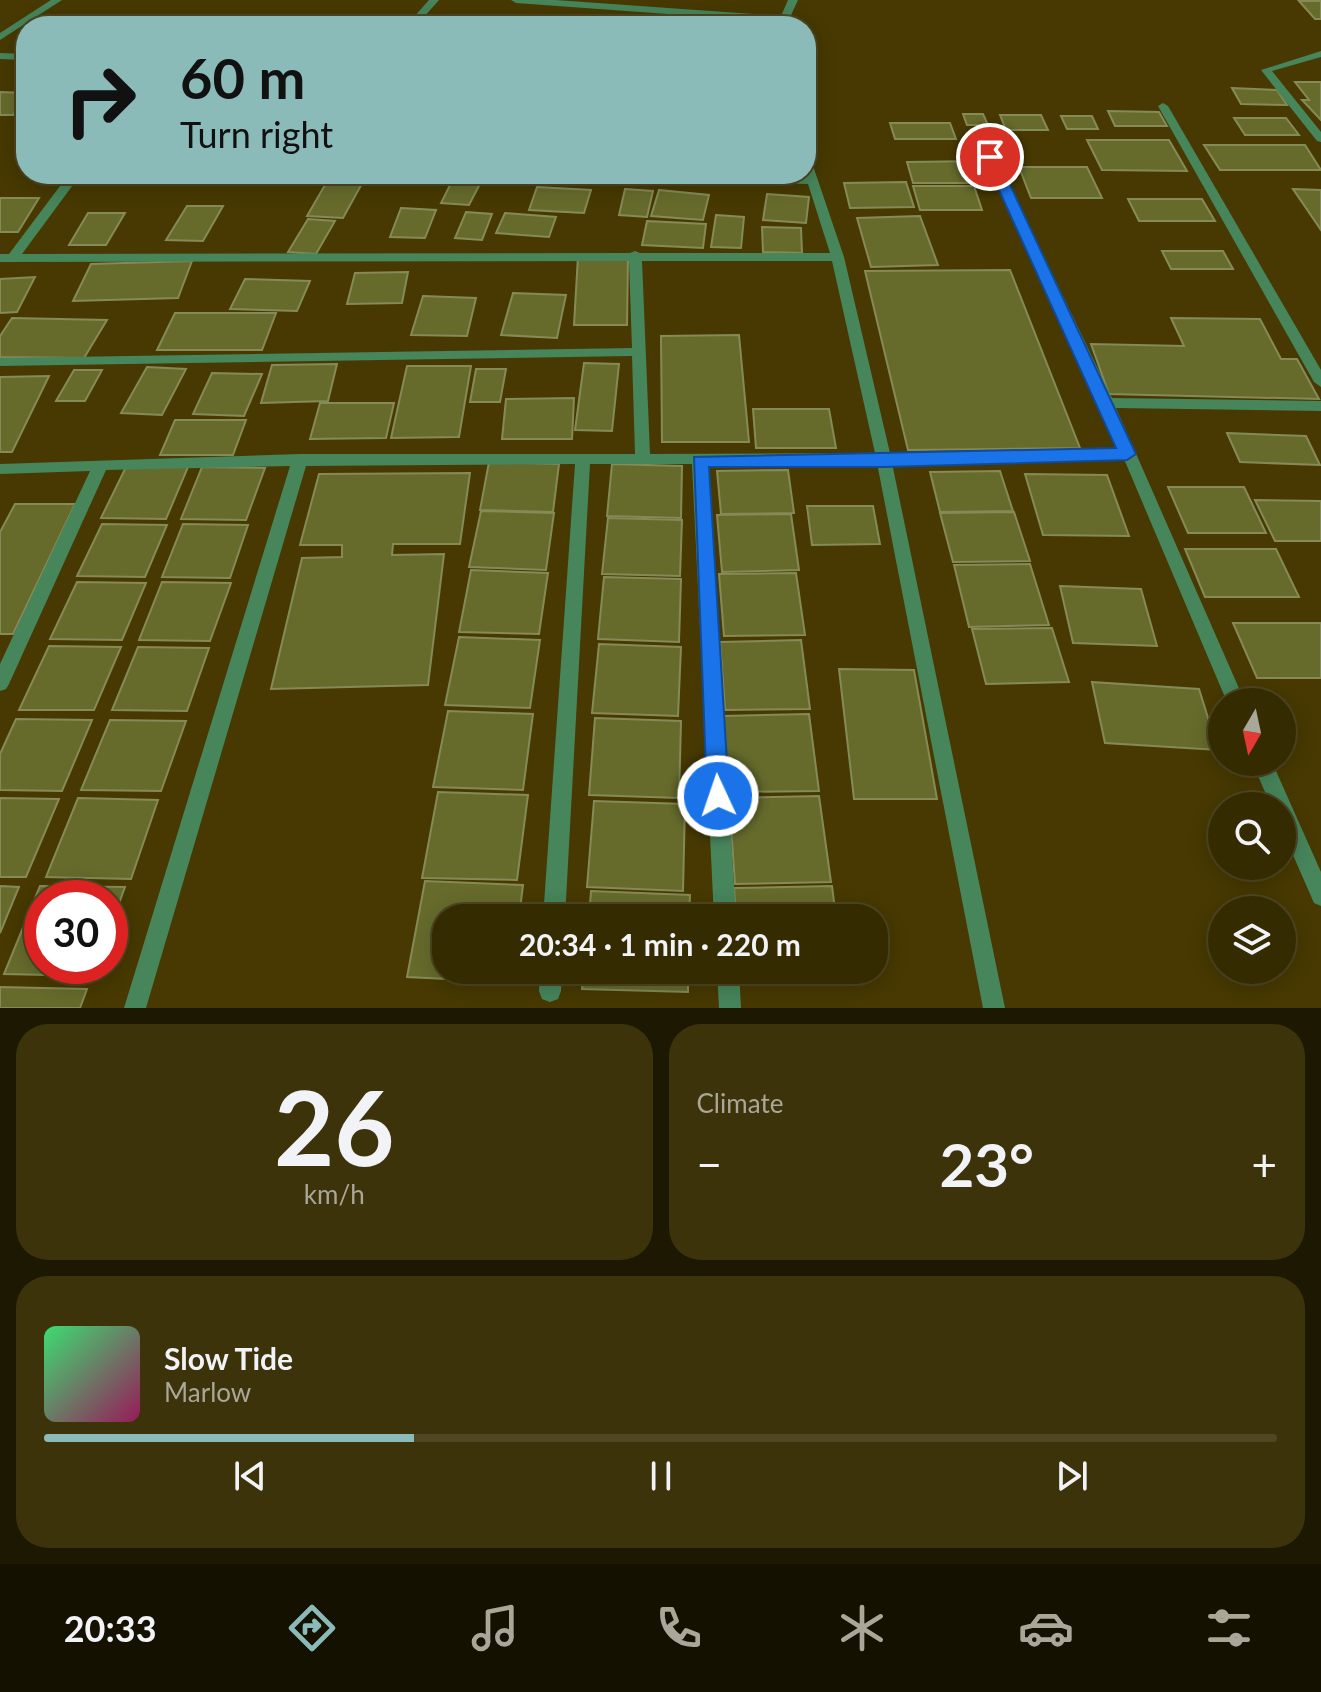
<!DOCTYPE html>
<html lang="en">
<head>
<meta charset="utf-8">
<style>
	:root { --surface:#352b01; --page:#3d330b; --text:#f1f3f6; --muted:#aaa799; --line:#4f4723; --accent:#8bbbb9 }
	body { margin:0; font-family:Lato,sans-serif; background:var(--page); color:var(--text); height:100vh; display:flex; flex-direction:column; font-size:30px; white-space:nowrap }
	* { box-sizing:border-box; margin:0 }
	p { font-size:26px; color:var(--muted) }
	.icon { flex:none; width:44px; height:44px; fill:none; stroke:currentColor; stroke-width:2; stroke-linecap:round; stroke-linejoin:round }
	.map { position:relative; height:1008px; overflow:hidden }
	.sheet { display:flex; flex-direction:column; gap:16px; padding:16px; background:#1d1801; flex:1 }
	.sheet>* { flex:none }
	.top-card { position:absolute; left:16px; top:16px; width:800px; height:168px; border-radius:32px; box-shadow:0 4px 20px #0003,0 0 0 2px var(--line); background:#8bbbb9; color:#111; overflow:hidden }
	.needle { width:52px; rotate:189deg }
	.controls { position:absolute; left:1208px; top:688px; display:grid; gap:16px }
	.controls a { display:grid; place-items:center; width:88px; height:88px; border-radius:50%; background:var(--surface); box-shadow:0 4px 20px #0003,0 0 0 2px var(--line); font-size:40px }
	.speed { position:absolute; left:24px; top:880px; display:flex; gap:16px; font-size:40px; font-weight:700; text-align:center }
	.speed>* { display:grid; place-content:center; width:104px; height:104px; border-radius:50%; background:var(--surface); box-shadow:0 4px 20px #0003,0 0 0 2px var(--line); line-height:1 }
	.speed .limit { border:12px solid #d22; background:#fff; color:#111 }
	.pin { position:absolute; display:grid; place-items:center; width:68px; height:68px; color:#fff; margin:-34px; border:4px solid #fff; border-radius:50%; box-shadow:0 2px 8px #0007 }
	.me { position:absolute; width:88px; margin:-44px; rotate:357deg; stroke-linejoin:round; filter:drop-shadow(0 0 6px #0008) }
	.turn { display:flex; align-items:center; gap:28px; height:168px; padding:0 32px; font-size:36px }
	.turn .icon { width:104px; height:104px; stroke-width:2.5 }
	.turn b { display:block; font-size:56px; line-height:68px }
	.big { font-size:60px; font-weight:700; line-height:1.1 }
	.sheet .card { flex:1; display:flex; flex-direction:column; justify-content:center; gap:12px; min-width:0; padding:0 28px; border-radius:32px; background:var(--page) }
	.sheet .dial { align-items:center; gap:0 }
	.dial b { font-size:104px; line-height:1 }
	.song { display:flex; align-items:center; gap:24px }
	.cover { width:96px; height:96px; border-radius:12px; background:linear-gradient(135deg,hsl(140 70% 55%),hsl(330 70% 35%)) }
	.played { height:8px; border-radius:4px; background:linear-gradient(90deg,var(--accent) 30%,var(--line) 30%) }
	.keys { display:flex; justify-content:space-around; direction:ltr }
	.heat { display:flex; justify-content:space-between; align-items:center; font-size:44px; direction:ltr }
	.sheet .tiles { flex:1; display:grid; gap:16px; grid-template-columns:1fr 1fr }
	.card:last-child { grid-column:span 2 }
	.trip { position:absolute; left:432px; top:904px; width:456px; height:80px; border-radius:32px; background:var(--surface); box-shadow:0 4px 20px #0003,0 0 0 2px var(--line); font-weight:700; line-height:80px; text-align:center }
	.tabs { display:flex; height:128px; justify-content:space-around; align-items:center; background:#151100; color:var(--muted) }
	.tabs .icon { width:56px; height:56px }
	.tabs .on { color:var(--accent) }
	.tabs b { font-size:36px; color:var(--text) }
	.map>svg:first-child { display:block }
	.building { fill:#666b2c; stroke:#858a57; stroke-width:2 }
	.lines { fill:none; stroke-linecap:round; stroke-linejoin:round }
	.street { fill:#47855b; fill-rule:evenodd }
	.route { fill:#1a73e8; stroke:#114b97; stroke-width:2 }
</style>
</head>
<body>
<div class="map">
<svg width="1321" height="1008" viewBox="0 0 1321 1008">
	<rect width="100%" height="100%" fill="#473901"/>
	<!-- building -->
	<g class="building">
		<path d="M1299,1H1321V19H1315Z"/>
		<path d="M1295,82H1321V120L1302,100H1309Z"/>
		<path d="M1232,88L1277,90L1287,105L1241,104Z"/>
		<path d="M0,92L26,93V101L13,115H0Z"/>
		<path d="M1108,111L1159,112L1167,126H1115Z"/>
		<path d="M963,114H983L988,125H967Z"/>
		<path d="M1000,115H1041L1048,130H1006Z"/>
		<path d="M1061,116H1092L1098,129H1067Z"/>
		<path d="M1234,118H1286L1299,135H1245Z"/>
		<path d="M890,123H950L956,139H895Z"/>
		<path d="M1087,140H1169L1187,171L1102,170Z"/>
		<path d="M1204,145H1305L1321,170H1220Z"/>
		<path d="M980,161L988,183H913L907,162Z"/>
		<path d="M1019,167H1087L1102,198H1031Z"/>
		<path d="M454,177L482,180L469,205L441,203Z"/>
		<path d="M329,178L364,180L343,218L307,216Z"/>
		<path d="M906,182L914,207L850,208L844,183Z"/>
		<path d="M913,186H974L982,210H920Z"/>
		<path d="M537,187L591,190L584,213L529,210Z"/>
		<path d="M625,189L653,191L647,217L619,215Z"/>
		<path d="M1293,189L1321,190V230Z"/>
		<path d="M659,190L709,195L703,220L651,216Z"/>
		<path d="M767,194L809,197L806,223L763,220Z"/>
		<path d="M0,198H39L18,232H0Z"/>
		<path d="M1128,199H1202L1215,221H1139Z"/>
		<path d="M187,206H223L203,241L166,240Z"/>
		<path d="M401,208L436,210L425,238L390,237Z"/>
		<path d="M466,212L492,214L482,240L455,238Z"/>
		<path d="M88,213H125L106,245H69Z"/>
		<path d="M505,213L556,217L549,237L496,233Z"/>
		<path d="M716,215L744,217L741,248L711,247Z"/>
		<path d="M920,216L938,265L871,267L857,218Z"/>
		<path d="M308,219L335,221L316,254L288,252Z"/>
		<path d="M647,221L706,224L703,248L642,245Z"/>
		<path d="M762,227L801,228L802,253L763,252Z"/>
		<path d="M1162,251H1223L1233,269H1171Z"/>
		<path d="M578,256H628L627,325H574Z"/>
		<path d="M192,261L178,298L73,301L91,264Z"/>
		<path d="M1010,270L1080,448L908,450L865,271Z"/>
		<path d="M408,272L402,303L347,304L355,273Z"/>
		<path d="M35,277L17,312L0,313V279Z"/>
		<path d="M245,279L310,281L297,311L230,309Z"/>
		<path d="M513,293L566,295L557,338L501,335Z"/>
		<path d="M423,296L476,298L467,336L411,335Z"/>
		<path d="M175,313H276L262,350H157Z"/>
		<path d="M12,318L107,320L84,358L0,357V336Z"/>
		<path d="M1171,318L1260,319L1281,359H1297L1319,399L1109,394L1091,344L1184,346Z"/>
		<path d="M739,335L749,442H662L661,336Z"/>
		<path d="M584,363L619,364L612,431L575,430Z"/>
		<path d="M337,364L328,401L261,403L272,365Z"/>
		<path d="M407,366H471L459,437L391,438Z"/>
		<path d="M147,367L186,369L162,415L121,413Z"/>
		<path d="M476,369H506L500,402H470Z"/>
		<path d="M74,370H102L85,401H56Z"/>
		<path d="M212,373L262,374L244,416L193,414Z"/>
		<path d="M49,376L12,452H0V377Z"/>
		<path d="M574,398L572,439H502L506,399Z"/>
		<path d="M320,403H394L386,438L310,439Z"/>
		<path d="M753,409H829L836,448H756Z"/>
		<path d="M175,420H246L233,455H160Z"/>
		<path d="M1227,433L1306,436L1320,465L1240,462Z"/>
		<path d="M489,462L559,464L553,512L480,510Z"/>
		<path d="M612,464L682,466L681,518L607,516Z"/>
		<path d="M126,467H188L166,519L101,518Z"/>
		<path d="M202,467L265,468L246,520L181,519Z"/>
		<path d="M788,470L794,513L721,514L717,471Z"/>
		<path d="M1000,471L1013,511L940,512L930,472Z"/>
		<path d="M470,473L460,544H393L392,555L444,554L428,685L271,689L302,558L342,557V545H300L319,474Z"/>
		<path d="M1025,474L1107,475L1129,536L1043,535Z"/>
		<path d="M1168,487H1244L1266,533H1188Z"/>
		<path d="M1255,500L1321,501V541H1275Z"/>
		<path d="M15,504H75L13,634H0V532Z"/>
		<path d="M807,506H873L880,544L812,545Z"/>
		<path d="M481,511L554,513L546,570L469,567Z"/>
		<path d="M1014,512L1030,561L953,562L940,513Z"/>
		<path d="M791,514L799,570L722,572L717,515Z"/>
		<path d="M608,518L682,520L680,576L602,574Z"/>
		<path d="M102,524L167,525L145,577L77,576Z"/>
		<path d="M183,524L248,525L230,578L162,577Z"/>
		<path d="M1185,549H1276L1299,597H1205Z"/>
		<path d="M1030,564L1049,625L969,627L954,565Z"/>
		<path d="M471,570L548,573L539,634L459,632Z"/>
		<path d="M796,573L805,635L724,636L719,574Z"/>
		<path d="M604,577L681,579L679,642L598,639Z"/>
		<path d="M77,582L146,583L122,640L50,639Z"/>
		<path d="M162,582L231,583L210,641L139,640Z"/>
		<path d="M1060,586L1141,589L1157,646L1073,643Z"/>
		<path d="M1233,623H1321V678H1257Z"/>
		<path d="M1052,628L1069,682L986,684L972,629Z"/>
		<path d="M459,637L540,640L530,708L445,705Z"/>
		<path d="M801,640L810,709L725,710L720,642Z"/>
		<path d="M599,644L681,647L678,716L592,713Z"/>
		<path d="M49,646L121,647L94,710H19Z"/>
		<path d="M138,647L209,648L187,711L112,710Z"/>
		<path d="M839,669L914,670L937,799H854Z"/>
		<path d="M1092,682L1199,689L1218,750L1105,743Z"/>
		<path d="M448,711L533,714L523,790L433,787Z"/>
		<path d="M809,714L819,791L729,792L723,716Z"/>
		<path d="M595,718L681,721L679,798L589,795Z"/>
		<path d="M16,719L92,720L62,791L0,790V754Z"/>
		<path d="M110,720L186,721L161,791L81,790Z"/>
		<path d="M438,792L528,795L517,880L422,878Z"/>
		<path d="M819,796L831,882L735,884L729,798Z"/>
		<path d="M0,798L59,799L26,877H0Z"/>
		<path d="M78,798L158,800L131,879L46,877Z"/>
		<path d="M594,801L685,804L683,891L587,887Z"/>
		<path d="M425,881L523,885L519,918H446V970H513L512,982L407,977Z"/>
		<path d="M0,886L19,887L0,933Z"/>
		<path d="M40,886L125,887L110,928V898H42V966H96L93,976L4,974Z"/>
		<path d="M832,886L836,918H736L734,888Z"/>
		<path d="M591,891L690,895L689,918H589Z"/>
		<path d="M584,970H688V992L582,989Z"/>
		<path d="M739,970H843L845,983L740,985Z"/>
		<path d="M0,987L87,989L80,1008H0Z"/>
	</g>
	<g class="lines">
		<!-- street -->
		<g class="street">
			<path d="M51,0H62L0,40V33Z"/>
			<path d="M429,0H439L416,26H406Z"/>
			<path d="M511,0H555L781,16L788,0H798L786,26H776L778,22L516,3Z"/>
			<path d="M1321,51V57L1272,71L1321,132V142L1317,141L1261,70Z"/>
			<path d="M0,53L26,54V60L0,59Z"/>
			<path d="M1163,103L1168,106L1321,370V387L1314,382L1158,106Z"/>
			<path d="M977,127L983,130L1112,398L1321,401V411L1116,408L1245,702H1227L1124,459L892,463L1005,1008H983L877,463L708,464L736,918H714L692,464H590L565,918H543L575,464L306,466L146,1008H124L290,466L106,470L9,684L6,689L0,691V664L90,471L0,474V464L300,454H635L632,356L0,366V358L632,348L629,261L0,262V254H9L69,174H81L22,254L630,253L635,251L640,253H830L808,184L485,177L479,174L806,177V156L810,157L844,257L890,453L1119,449L971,130ZM642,261H832L875,453L650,454Z"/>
			<path d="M1252,762H1272L1321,872V906L1314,903L1282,830V806H1271Z"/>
			<path d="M540,970H562L561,991L558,999L550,1002L542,999L539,991Z"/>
			<path d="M717,970H739L741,1008H719Z"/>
		</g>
	</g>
	<!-- route -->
	<path class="route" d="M990,153L997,157L1136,454L1127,460L884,467H709L729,796L726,803L718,806L710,803L707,796L694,457L1116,448L984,157Z"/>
</svg>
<div class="controls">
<a><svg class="needle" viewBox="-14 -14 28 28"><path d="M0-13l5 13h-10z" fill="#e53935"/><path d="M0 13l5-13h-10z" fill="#aaa799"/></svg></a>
<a><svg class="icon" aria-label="search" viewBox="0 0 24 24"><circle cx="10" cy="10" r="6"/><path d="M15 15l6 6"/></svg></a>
<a><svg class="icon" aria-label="layers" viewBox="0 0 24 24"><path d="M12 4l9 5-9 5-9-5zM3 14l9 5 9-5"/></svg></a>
</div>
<div class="speed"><div class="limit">30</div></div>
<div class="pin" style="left:990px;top:157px;background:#d93025"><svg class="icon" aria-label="arrive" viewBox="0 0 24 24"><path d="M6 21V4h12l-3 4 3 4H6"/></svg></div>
<svg class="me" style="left:718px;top:796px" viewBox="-20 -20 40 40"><circle r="17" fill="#1a73e8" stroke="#fff" stroke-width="3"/><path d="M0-11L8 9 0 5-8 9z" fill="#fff"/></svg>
<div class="trip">20:34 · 1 min · 220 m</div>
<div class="top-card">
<div class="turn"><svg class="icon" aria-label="right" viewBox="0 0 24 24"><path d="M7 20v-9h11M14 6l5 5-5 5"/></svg><div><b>60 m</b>Turn right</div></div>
</div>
</div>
<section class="sheet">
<div class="tiles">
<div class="card dial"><b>26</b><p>km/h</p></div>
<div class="card"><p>Climate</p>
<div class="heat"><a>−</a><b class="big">23°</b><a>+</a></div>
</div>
<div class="card">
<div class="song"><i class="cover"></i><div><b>Slow Tide</b><p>Marlow</p></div></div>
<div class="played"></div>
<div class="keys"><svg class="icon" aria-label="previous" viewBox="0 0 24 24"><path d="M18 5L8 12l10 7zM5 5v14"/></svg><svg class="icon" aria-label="pause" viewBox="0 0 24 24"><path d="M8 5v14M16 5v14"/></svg><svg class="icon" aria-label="next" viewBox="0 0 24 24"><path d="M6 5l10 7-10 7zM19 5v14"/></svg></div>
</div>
</div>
</section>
<nav class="tabs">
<b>20:33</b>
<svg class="icon on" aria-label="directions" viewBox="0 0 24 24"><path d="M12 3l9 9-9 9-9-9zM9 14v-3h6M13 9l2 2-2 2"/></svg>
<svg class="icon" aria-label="music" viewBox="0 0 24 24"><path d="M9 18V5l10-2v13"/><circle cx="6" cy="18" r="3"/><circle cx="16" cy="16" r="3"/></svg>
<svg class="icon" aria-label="phone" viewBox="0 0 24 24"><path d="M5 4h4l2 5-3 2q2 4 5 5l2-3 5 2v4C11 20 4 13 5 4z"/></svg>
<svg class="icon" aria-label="climate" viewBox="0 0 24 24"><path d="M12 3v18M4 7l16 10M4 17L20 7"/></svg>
<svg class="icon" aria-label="car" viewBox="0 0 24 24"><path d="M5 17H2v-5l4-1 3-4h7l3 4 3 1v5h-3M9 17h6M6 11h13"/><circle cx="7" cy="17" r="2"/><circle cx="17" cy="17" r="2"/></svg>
<svg class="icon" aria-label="filters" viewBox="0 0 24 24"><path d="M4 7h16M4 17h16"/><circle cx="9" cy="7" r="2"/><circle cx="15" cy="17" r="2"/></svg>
</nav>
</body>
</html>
